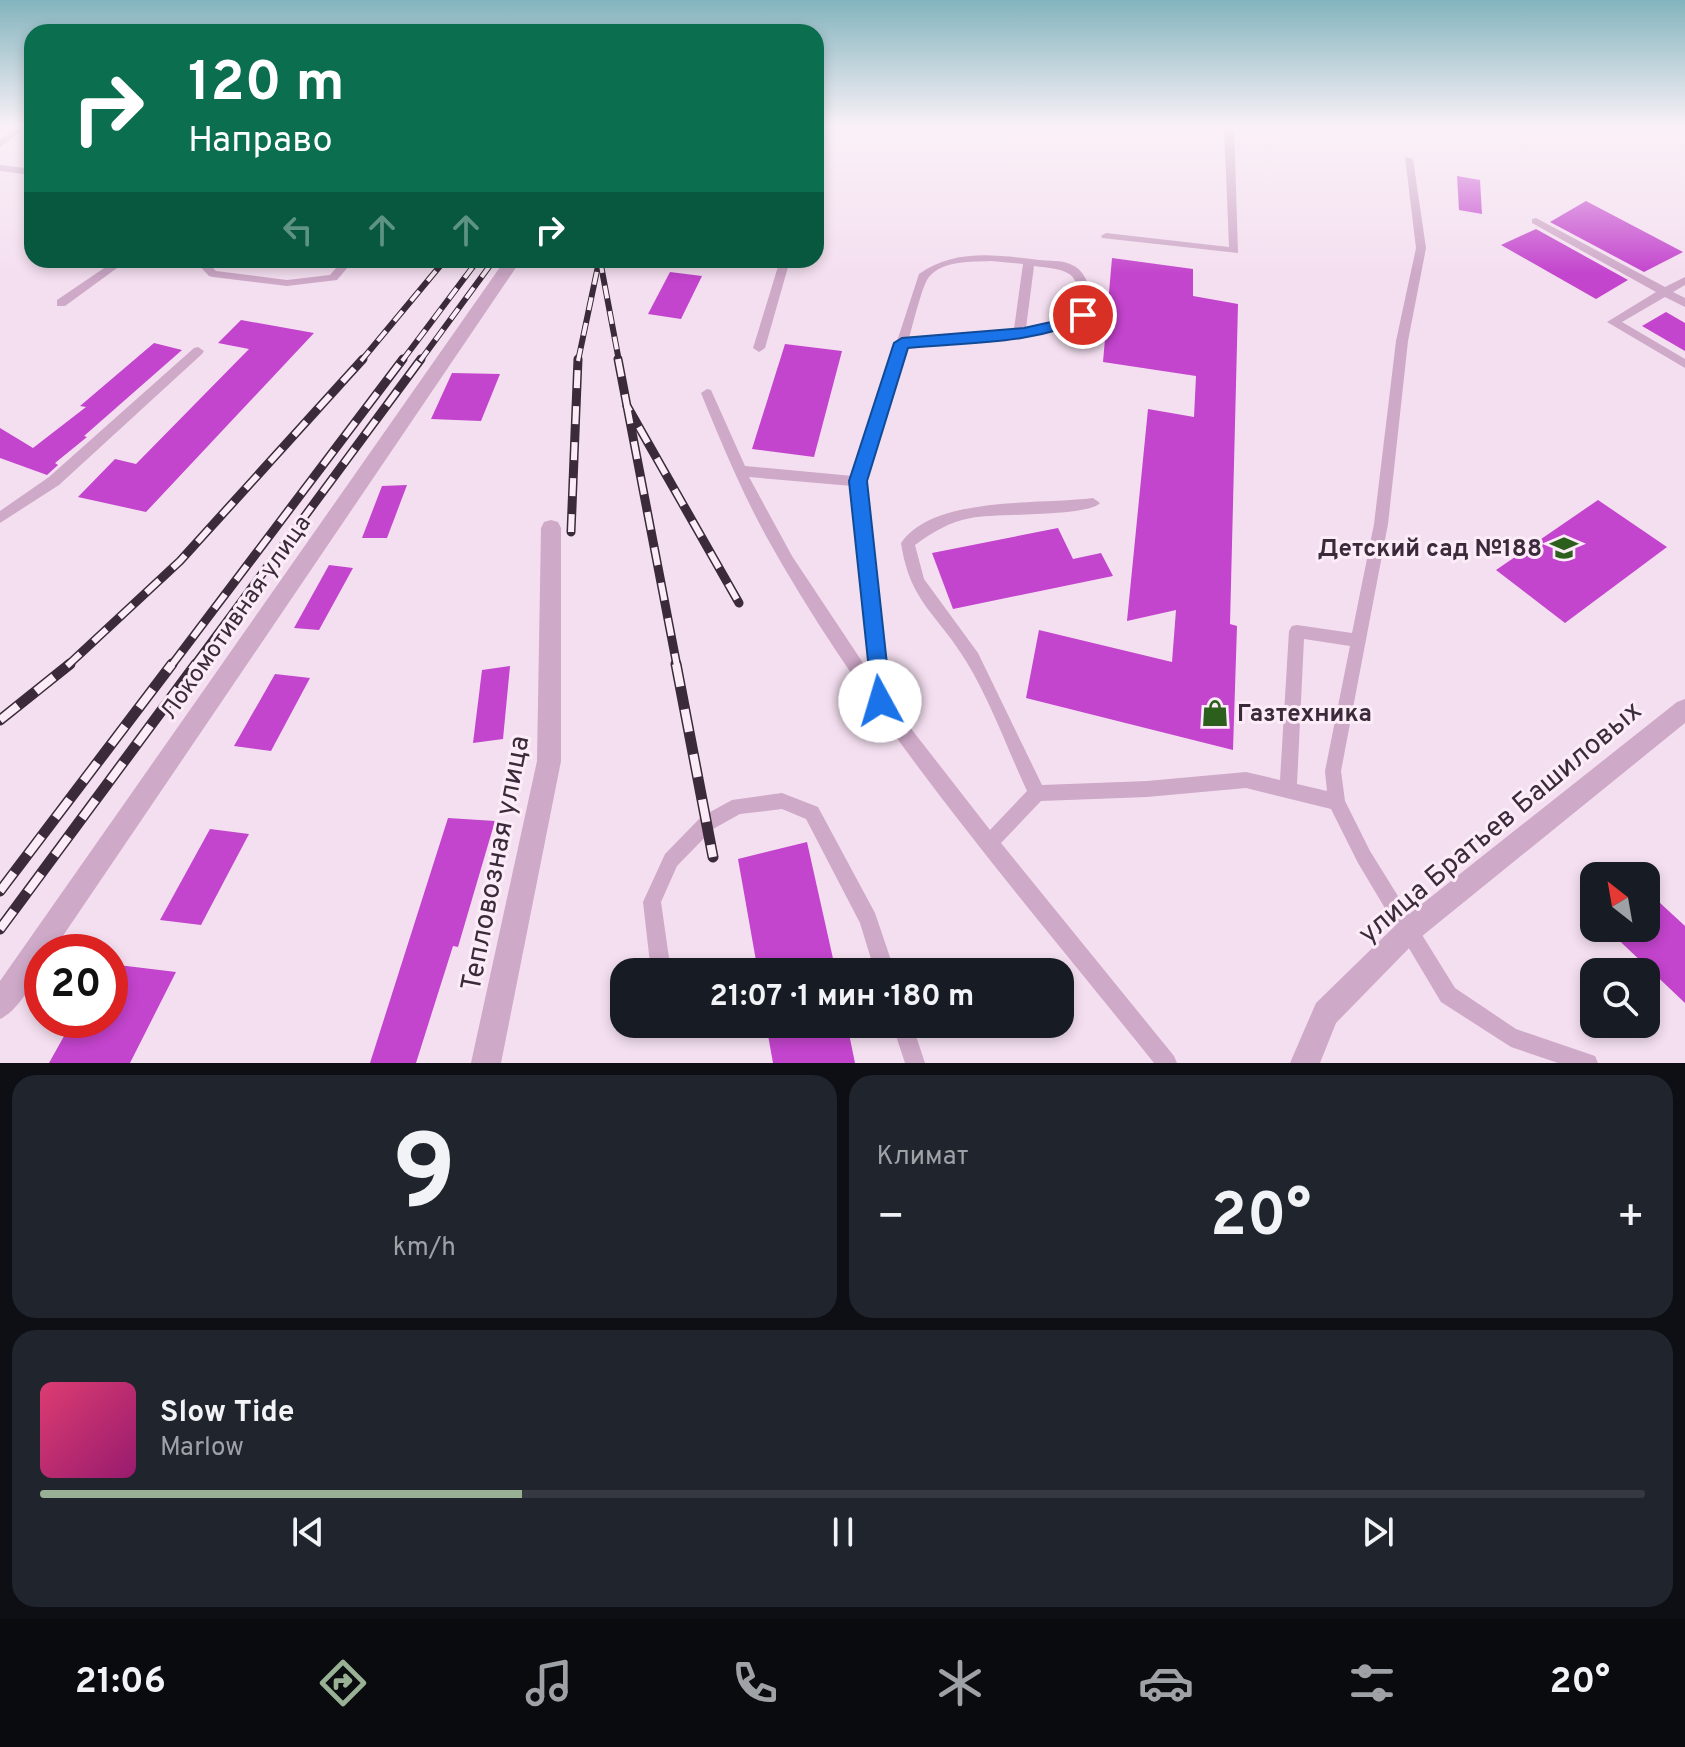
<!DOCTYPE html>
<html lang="ru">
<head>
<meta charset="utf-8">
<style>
	:root { --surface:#171b24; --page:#20242c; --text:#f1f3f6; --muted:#9ea1a6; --line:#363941; --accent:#98b094 }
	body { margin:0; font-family:Overpass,sans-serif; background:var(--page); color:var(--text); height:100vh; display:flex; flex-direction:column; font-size:30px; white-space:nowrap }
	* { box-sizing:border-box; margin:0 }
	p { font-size:26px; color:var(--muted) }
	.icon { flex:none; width:44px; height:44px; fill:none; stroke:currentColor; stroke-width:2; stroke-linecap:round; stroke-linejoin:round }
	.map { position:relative; height:1063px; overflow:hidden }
	.drawer { display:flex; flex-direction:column; gap:12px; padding:12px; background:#0d0f14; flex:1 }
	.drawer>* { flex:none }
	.banner { position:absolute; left:24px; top:24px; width:800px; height:244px; border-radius:24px; box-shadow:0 4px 12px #0003; background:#0b6e4f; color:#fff; overflow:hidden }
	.needle { width:52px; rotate:329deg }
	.tools { position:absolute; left:1580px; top:862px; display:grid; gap:16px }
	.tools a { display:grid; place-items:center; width:80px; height:80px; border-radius:16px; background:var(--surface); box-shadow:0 4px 12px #0003; font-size:40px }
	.speed { position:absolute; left:24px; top:934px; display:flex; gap:16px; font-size:40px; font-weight:700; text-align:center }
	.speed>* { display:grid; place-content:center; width:104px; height:104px; border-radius:50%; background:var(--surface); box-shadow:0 4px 12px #0003; line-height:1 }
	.speed .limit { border:12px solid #d22; background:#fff; color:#111 }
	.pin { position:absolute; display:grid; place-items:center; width:68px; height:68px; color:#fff; margin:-34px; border:4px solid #fff; border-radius:50%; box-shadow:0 2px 8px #0007 }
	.me { position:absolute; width:88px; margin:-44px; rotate:354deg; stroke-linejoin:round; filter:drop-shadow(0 0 6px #0008) }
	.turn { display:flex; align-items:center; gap:28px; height:168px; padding:0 32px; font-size:36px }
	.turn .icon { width:104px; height:104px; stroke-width:2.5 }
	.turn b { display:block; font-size:56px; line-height:68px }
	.lanes { display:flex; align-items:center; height:76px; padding:0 32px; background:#0003; justify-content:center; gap:40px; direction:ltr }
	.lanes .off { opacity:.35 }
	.big { font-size:60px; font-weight:700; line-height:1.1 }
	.drawer .tile { flex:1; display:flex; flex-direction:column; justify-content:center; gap:12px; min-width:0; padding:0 28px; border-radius:24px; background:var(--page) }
	.drawer .dial { align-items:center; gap:0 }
	.dial b { font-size:104px; line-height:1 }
	.song { display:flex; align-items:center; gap:24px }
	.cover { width:96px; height:96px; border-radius:12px; background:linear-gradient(135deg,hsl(340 70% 55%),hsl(320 70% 35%)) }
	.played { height:8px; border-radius:4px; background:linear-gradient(90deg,var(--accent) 30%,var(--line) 30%) }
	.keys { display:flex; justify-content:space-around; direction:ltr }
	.heat { display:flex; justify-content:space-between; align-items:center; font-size:44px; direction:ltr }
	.drawer .tiles { flex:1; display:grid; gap:12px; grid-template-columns:1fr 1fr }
	.tile:last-child { grid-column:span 2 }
	.trip { position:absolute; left:610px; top:958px; width:464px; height:80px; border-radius:24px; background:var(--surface); box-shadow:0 4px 12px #0003; font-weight:700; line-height:80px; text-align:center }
	.dock { display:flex; height:128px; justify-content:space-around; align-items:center; background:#090b0e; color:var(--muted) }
	.dock .icon { width:56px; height:56px }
	.dock .current { color:var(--accent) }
	.dock b { font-size:36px; color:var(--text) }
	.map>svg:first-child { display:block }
	.building { fill:#c344cd }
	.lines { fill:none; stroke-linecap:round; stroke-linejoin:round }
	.service { fill:#cea9c8; fill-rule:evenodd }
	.minor { fill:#cea9c8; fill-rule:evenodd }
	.tertiary { fill:#cea9c8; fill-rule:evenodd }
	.rail-far2-casing { stroke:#3a2a3a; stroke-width:6 }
	.rail-far1-casing { stroke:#3a2a3a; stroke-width:9 }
	.rail-casing { stroke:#3a2a3a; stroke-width:11 }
	.rail-far2 { stroke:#fbecf8; stroke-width:4; stroke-dasharray:13; stroke-linecap:butt }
	.rail-far1 { stroke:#fbecf8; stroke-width:6; stroke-dasharray:18; stroke-linecap:butt }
	.rail { stroke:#fbecf8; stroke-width:8; stroke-dasharray:23; stroke-linecap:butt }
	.route { fill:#1a73e8; stroke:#114b97; stroke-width:2 }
	.labels { text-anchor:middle; stroke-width:6; stroke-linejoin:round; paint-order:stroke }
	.poi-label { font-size:24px; font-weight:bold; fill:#3a2a3a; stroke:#fbecf8; text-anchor:end }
	.street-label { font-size:24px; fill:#3a2a3a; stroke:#fbecf8 }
	.near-street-label { font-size:28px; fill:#3a2a3a; stroke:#fbecf8 }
</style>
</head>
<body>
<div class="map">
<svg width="1685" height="1063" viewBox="0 0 1685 1063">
	<rect width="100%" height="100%" fill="#f4dff0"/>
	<!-- building -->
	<g class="building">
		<path d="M1457,176L1480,180L1482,214L1459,210Z"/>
		<path d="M1586,201L1683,252L1644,272L1550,222Z"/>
		<path d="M1536,229L1628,280L1596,299L1501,245Z"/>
		<path d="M1112,258L1193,269V296L1238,304L1230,624L1237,626L1233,750L1026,698L1039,630L1172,662L1176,610L1127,621L1148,409L1194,417L1196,376L1103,362Z"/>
		<path d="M670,272L702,276L681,319L648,314Z"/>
		<path d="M1666,312L1685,323V351L1642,326Z"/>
		<path d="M241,320L314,333L146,512L78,497L115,459L136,464L249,349L218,343Z"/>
		<path d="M154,343L182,350L84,436L87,437L55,463L58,465L47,475L0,458V428L33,448L86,407L80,406Z"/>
		<path d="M785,344L842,351L814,457L752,449Z"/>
		<path d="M452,373L500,374L481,421L431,419Z"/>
		<path d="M407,485L387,538H362L382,486Z"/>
		<path d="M1598,500L1667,547L1565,623L1496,570Z"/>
		<path d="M1058,528L1073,559L1101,553L1113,576L953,609L932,553Z"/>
		<path d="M329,565L353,568L319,630L294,628Z"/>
		<path d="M510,666L503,739L473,743L482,670Z"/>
		<path d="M275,674L310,678L271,751L234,746Z"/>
		<path d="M448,818L495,821L458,947L453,946L416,1063H370Z"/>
		<path d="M210,829L249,834L201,925L160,920Z"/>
		<path d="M807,842L836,972H758L738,859Z"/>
		<path d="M1646,890L1685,926V1003L1606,928H1646Z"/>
		<path d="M110,964L176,972L130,1063H49L73,1020H110Z"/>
		<path d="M766,1024H847L855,1063H773Z"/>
	</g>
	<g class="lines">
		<!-- service -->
		<g class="service">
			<path d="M0,125H30L0,147V140L14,129H0Z"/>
			<path d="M1224,125H1234L1238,253L1102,238L1101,236L1106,233L1229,247Z"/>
			<path d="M1405,157L1413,159L1426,248L1408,341L1388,524L1341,771L1345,801L1370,851L1455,988L1516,1029L1595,1056L1598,1063H1558L1511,1047L1441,1002L1358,863L1331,809L1246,788L1147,797L1041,801L1001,843L1174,1056L1177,1063H1154C1019,895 871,725 766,536C741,490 721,442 701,393L707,389L711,390L745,466L853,476L919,274C955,248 998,255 1039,260C1049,261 1061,260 1070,264C1091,272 1093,300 1087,318C1025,343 971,335 907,346L865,481L888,699L990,830L1027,791C1007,748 991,702 966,661C938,614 910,603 901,543C934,495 1040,505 1093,498L1100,503C1087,517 997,513 971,518C949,522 933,532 915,545L924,579L978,653L1042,785L1147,781L1246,772L1280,780L1289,631L1292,626L1297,625L1352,633L1374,524L1396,341L1416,248ZM991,261L1023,264L1014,329L909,338C913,325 922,285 929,277C943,260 972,262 991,261ZM1034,266C1071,270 1082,272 1077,313L1058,321L1026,328ZM749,477L852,486L869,672L792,556ZM1304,639L1350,646L1325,771L1327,791L1297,784Z"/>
			<path d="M0,165L32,169V175L0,171Z"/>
			<path d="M1536,218L1665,287L1685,277V285L1673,292L1685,298V307L1665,297L1622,322L1685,359V368L1607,322L1656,292L1532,223V219Z"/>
			<path d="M116,260H128L65,306H57V300Z"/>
			<path d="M194,260H205L216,271L287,280L330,275L343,260H354L337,280L287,286L213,277L209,276Z"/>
			<path d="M780,260H790L765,348L759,352L753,348Z"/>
			<path d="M198,347L204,351L202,354L59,485L0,523V511L49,477L194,348Z"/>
			<path d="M782,793L818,807L875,913L895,972H875L860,923L806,819L782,809L740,814L713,829L677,866L661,902L671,972H651L643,902L665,854L701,817L732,800Z"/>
			<path d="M892,1024H912L925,1063H905Z"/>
		</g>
		<!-- minor -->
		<path class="minor" d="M551,520L558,522L561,528V761L501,1063H471L537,761L541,528L544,522Z"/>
		<!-- tertiary -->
		<g class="tertiary">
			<path d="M505,260H521L52,952H42C42,972 19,1011 0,1019V981Z"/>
			<path d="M1685,699V723L1416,941L1336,1023L1320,1063H1290L1316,1003L1398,923L1677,702Z"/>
		</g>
		<!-- rail-far2 casing -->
		<g class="rail-far2-casing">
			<g id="rail-far2">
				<path d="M600,260L619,361"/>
				<path d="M361,361L445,260"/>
				<path d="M402,361L478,260"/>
				<path d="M420,361L494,260"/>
				<path d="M578,361L598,266"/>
			</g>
		</g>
		<!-- rail-far1 casing -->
		<g class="rail-far1-casing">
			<g id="rail-far1">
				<path d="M618,359L627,406L739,603"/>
				<path d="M627,406L677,666"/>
				<path d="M571,532L578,359"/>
				<path d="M67,666L180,561L363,359"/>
				<path d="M171,666L403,359"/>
				<path d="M194,666L421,359"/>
			</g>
		</g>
		<!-- rail casing -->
		<g class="rail-casing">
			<g id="rail">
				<path d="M676,664L713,857"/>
				<path d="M0,720L70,664"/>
				<path d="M0,891L172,664"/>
				<path d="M0,929L196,664"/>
			</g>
		</g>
		<!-- rail-far2 -->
		<use href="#rail-far2" class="rail-far2"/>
		<!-- rail-far1 -->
		<use href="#rail-far1" class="rail-far1"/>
		<!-- rail -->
		<use href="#rail" class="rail"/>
	</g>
	<!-- sky -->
	<linearGradient id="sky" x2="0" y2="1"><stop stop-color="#83b4bd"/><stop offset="0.46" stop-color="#faf1f8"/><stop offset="1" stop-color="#faf1f8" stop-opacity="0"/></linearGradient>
	<rect width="1685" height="274" fill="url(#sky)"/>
	<!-- route -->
	<path class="route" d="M1083,310L1090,315L1088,318C1034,345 967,342 908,348L867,481L891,701L888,708H873L849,481L894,343L902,338L1024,328L1060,320Z"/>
	<!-- icons -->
	<defs>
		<g id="school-bare" transform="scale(2.16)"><path d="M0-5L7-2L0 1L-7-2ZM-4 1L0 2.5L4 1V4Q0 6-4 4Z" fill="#2c5f1c" stroke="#fbecf8" stroke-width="2.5" paint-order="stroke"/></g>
		<g id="shop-bare" transform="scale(2.16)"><path d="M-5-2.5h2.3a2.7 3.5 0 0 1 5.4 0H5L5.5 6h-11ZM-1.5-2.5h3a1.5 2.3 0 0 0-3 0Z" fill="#2c5f1c" stroke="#fbecf8" stroke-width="2.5" paint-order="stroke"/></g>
	</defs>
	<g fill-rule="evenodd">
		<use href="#school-bare" x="1564" y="548"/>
		<use href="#shop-bare" x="1215" y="713"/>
	</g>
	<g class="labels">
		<!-- poi labels -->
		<g class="poi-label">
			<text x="1542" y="556">Детский сад №188</text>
			<text x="1237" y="721" text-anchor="start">Газтехника</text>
		</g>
		<!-- street labels -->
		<g class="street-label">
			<text transform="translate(235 617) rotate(-55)" y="8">Локомотивная улица</text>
		</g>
		<!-- near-street labels -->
		<g class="near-street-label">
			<text transform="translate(1499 821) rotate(-40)" y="10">улица Братьев Башиловых</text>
			<text transform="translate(494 863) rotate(-79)" y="10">Тепловозная улица</text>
		</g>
	</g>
</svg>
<div class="tools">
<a><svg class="needle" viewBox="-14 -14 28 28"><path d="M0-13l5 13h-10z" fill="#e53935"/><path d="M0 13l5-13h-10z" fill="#9ea1a6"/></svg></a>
<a><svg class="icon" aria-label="search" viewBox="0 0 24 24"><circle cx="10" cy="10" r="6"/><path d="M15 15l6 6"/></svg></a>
</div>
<div class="speed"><div class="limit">20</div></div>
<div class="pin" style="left:1083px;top:315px;background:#d93025"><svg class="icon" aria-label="arrive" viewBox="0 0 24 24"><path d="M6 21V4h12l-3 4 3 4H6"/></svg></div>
<svg class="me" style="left:880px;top:701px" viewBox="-20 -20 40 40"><circle r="19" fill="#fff"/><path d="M0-13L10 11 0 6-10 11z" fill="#1a73e8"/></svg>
<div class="trip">21:07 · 1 мин · 180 m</div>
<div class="banner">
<div class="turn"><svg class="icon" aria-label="right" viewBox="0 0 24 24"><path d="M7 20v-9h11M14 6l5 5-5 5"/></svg><div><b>120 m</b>Направо</div></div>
<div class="lanes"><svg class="icon off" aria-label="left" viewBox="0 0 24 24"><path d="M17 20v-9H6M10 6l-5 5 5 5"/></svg><svg class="icon off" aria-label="ahead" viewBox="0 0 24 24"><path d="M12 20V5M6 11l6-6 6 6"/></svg><svg class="icon off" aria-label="ahead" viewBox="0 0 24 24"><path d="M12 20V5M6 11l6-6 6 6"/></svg><svg class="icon" aria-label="right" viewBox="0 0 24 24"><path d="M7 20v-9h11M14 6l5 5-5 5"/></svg></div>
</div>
</div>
<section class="drawer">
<div class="tiles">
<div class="tile dial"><b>9</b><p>km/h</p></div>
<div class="tile"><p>Климат</p>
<div class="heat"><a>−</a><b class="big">20°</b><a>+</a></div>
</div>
<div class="tile">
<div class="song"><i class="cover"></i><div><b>Slow Tide</b><p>Marlow</p></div></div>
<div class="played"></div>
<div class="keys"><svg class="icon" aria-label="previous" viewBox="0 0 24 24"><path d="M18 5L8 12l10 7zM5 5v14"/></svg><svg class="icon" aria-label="pause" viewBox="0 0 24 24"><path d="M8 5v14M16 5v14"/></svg><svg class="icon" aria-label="next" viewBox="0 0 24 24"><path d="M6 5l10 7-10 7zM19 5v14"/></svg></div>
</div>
</div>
</section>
<nav class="dock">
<b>21:06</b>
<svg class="icon current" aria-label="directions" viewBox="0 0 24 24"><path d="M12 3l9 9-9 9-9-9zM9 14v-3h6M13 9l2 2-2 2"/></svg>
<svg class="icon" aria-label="music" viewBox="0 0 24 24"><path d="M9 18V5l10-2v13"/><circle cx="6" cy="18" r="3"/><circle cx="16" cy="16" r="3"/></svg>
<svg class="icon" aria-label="phone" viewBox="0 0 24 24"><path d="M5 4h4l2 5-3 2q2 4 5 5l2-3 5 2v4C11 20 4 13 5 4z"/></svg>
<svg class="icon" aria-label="climate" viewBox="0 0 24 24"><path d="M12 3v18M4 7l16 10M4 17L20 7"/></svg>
<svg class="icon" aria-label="car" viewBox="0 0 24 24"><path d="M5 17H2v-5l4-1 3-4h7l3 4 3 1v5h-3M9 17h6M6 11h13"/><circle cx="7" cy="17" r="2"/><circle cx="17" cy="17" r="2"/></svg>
<svg class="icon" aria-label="filters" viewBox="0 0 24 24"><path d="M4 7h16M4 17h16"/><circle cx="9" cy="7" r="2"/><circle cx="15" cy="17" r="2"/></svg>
<b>20°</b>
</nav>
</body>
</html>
